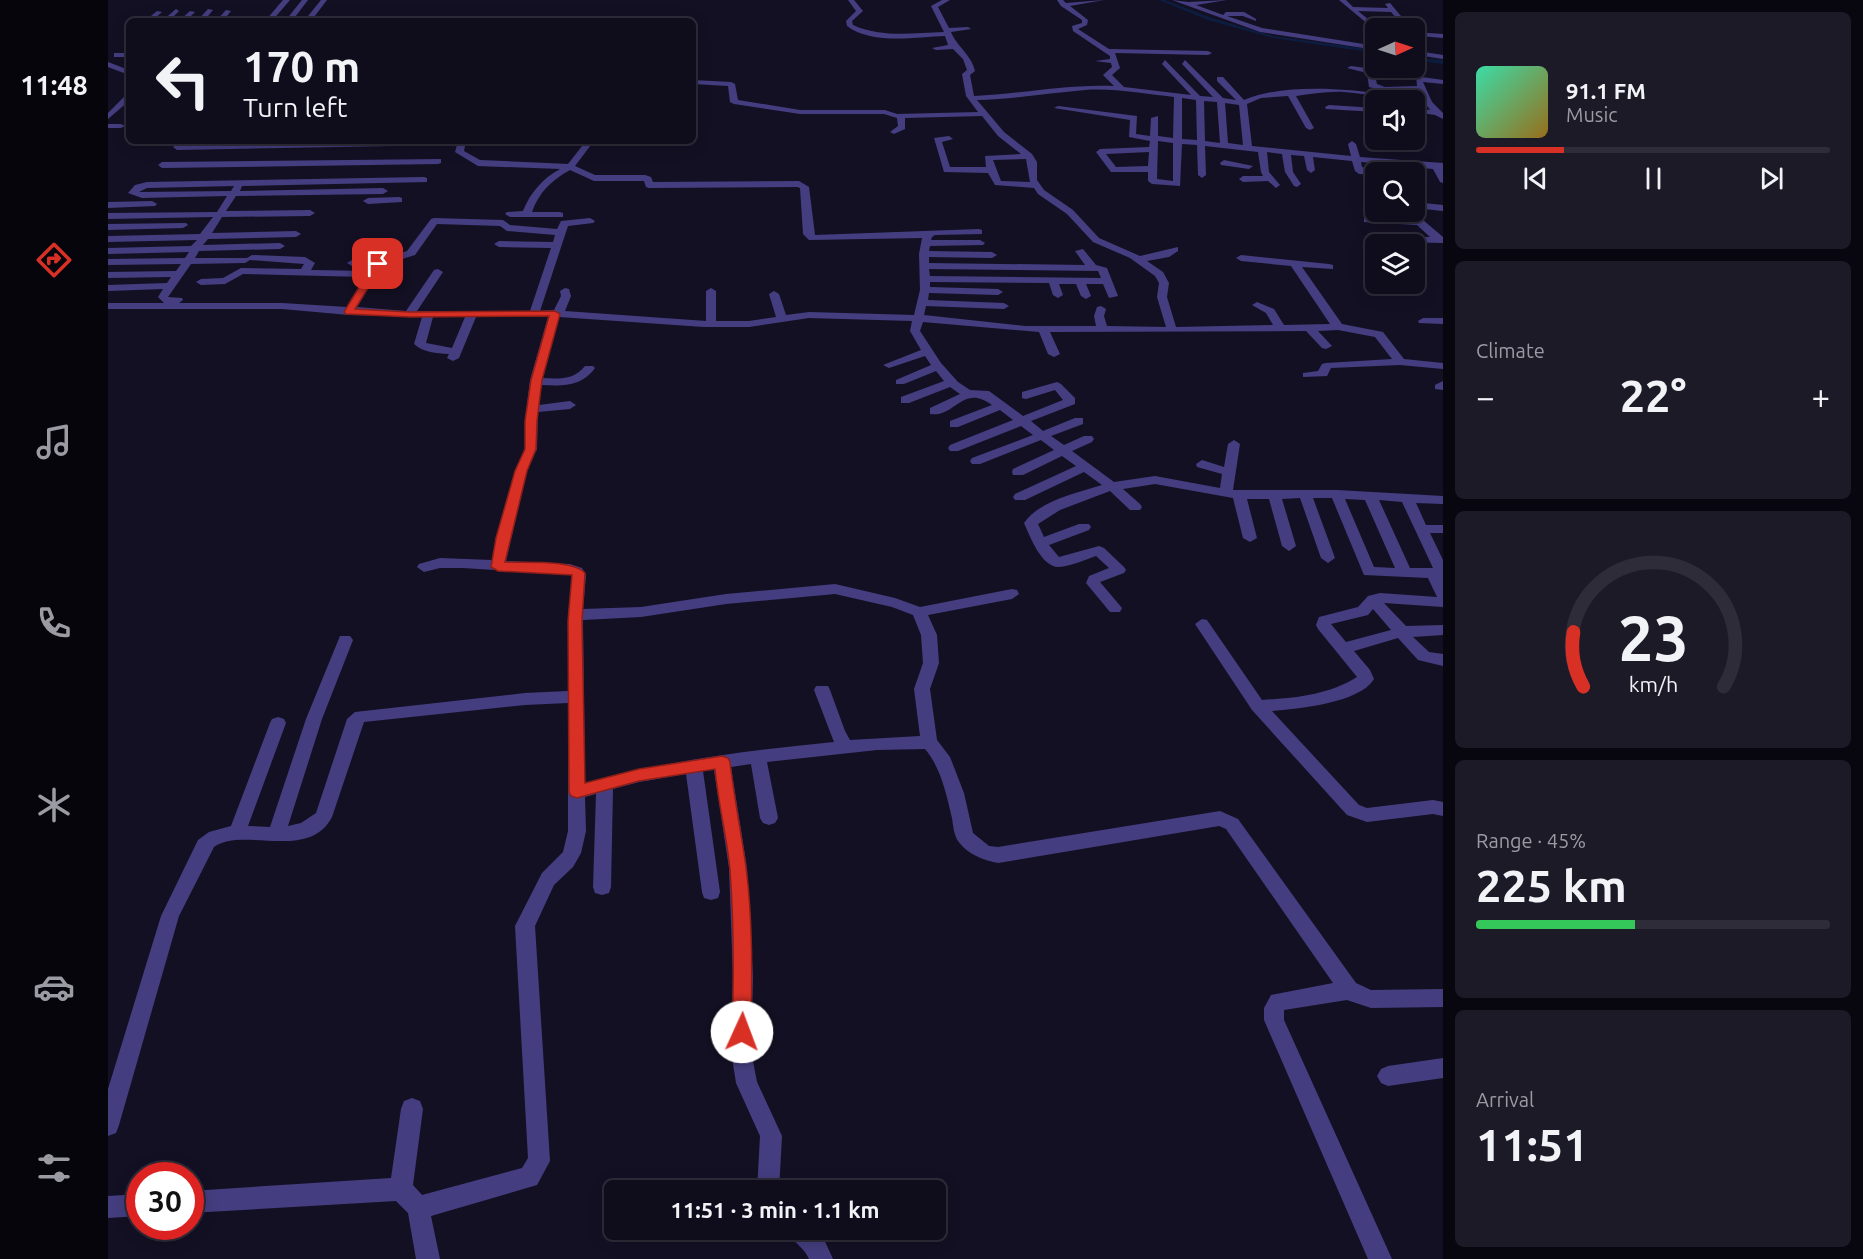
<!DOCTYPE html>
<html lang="en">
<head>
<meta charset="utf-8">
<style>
	:root { --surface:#0f0c1b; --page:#1d1a28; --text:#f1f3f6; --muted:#9b9ba3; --line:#2f2c3a; --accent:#d93025 }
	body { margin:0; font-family:Ubuntu,sans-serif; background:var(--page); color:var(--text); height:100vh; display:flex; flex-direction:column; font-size:22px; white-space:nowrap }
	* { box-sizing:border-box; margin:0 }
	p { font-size:20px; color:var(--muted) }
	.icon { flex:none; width:33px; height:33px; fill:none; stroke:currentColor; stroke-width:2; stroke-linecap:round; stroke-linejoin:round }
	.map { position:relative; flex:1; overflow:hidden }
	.drawer { display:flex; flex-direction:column; gap:12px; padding:12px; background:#08070f; width:420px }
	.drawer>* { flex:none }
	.top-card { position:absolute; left:18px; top:18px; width:570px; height:126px; border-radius:9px; box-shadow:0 3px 15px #0003,0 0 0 2px var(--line); background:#0f0c1b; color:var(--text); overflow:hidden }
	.needle { width:39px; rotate:87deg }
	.fabs { position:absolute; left:1257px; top:18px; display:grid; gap:12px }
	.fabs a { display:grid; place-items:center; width:60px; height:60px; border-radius:9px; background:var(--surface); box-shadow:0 3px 15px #0003,0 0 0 2px var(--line); font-size:30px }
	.speed { position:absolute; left:18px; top:1162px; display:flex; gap:12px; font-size:30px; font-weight:700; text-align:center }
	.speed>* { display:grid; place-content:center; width:78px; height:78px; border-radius:50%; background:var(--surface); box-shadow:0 3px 15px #0003,0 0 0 2px var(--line); line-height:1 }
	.speed .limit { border:9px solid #d22; background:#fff; color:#111 }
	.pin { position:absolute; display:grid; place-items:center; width:51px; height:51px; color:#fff; margin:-26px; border-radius:12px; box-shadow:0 3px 9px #0006 }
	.me { position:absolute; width:66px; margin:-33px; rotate:2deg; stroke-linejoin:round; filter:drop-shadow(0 0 4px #0008) }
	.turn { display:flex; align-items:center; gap:21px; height:126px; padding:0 18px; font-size:27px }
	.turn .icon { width:78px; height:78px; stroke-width:2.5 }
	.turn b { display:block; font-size:42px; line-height:51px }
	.big { font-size:45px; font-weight:700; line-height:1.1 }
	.drawer .tile { flex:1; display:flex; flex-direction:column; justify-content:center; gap:9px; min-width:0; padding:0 21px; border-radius:9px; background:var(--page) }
	.drawer .dial { align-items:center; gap:0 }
	.dial svg { height:156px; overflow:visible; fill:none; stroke:var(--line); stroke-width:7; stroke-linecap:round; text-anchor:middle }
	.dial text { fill:var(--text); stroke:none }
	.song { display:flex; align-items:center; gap:18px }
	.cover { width:72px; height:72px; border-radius:9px; background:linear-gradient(135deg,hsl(160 70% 55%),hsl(40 70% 35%)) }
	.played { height:6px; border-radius:3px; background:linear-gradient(90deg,var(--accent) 25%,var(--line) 25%) }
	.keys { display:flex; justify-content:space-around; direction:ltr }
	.heat { display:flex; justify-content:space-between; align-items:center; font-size:33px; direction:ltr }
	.charge { height:9px; border-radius:4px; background:linear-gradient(90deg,#34c759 45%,var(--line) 0) }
	.trip { position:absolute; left:496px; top:1180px; width:342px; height:60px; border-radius:9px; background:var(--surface); box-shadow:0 3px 15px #0003,0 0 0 2px var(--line); font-weight:700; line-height:60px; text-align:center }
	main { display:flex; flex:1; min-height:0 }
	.tab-bar { display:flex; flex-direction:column; width:108px; justify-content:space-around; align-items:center; background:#06050b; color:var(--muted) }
	.tab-bar .icon { width:42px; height:42px }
	.tab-bar .active { color:var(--accent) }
	.tab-bar b { font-size:27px; color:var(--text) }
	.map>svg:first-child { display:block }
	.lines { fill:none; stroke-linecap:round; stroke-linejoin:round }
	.canal { fill:#0d1d40; fill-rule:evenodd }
	.minor { fill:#443e80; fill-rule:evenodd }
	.route { fill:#d93025; stroke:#8d1f18; stroke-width:1.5 }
</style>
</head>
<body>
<main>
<nav class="tab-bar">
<b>11:48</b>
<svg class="icon active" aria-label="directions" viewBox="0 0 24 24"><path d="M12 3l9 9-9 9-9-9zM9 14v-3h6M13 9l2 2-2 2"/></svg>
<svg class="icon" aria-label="music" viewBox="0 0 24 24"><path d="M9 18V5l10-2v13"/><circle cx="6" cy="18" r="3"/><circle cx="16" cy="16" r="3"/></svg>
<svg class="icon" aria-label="phone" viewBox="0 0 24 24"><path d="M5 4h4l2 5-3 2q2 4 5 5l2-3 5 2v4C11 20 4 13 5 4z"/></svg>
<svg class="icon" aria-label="climate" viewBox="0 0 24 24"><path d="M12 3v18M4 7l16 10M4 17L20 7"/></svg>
<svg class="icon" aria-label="car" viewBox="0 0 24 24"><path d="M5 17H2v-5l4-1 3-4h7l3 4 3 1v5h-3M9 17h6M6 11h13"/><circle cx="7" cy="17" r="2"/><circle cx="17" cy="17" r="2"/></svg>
<svg class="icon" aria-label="filters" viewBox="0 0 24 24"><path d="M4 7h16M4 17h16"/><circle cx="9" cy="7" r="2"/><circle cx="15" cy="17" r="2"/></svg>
</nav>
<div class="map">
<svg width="1335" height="1259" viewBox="0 0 1335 1259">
	<rect width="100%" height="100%" fill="#141024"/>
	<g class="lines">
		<!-- canal -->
		<g class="canal">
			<path d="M1051,0H1057L1104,18L1165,36L1268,50V53L1165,38L1100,20Z"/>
			<path d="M1306,57L1335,60V64L1306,60Z"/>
		</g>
		<!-- minor -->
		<g class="minor">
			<path d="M175,0H182L164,21H157Z"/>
			<path d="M194,0H200L184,21H177Z"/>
			<path d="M213,0H219L203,21H196Z"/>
			<path d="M740,0H746L755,11L744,21L745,25C773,38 806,33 836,32L823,6L834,0H842L830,7L841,28L860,27L863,29L843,32C849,47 863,54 867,71L862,75L866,96C913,94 959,84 1006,86L995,75L1004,67L1003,63L987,61L1002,59V56L965,31L964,26L974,23V20L953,6L949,0H955L958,3L996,0L962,6L980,20L979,25L970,29L1001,49L1100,51L1104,53L1100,55L1007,53L1012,68L1004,75L1016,87L1083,95L1054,64L1057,60L1092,96L1105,97L1074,64L1077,60L1115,98L1128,100L1109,81V77H1115L1136,100C1174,84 1234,88 1274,94V90L1261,87L1259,73L1239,68L1243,66L1258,68V57L1268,53L1265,67L1269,84L1277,87L1309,86L1306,51L1309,48L1306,32L1335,34V38L1311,36L1315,44L1316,52L1335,55V59L1315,56L1314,77L1335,80V84L1315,82L1324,102L1335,113V119L1327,115L1306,112V108L1322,110L1316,102C1290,100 1263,94 1236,92C1220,91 1203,94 1188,96L1206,128L1202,130L1198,128L1180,96L1153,98L1139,104L1144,146L1243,156L1240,144L1244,141L1248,144L1252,157L1335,163V183L1332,182L1325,169L1253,162L1254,167L1273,172H1268V175L1251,174L1247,171L1244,161L1205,157L1207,170L1203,173L1199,170L1196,156L1183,155L1185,172L1193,184L1189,187L1186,186L1177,172L1174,154L1159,152L1161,172L1172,185L1168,188L1160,181L1135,182L1131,179L1135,176H1155L1153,172L1150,152L1097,146L1098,175L1094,178L1090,175L1089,145L1074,144L1072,186L1044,184L1040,181V172H1003L988,152L992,149L1041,147L1042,141L1021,137L1022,120L946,108L950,106L1029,116L1028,134L1042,136L1043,118L1050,116V136L1065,138L1066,97C1037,94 1007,88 977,90C941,93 906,99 869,100L896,132L924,154L929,162V180L936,190L965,210L991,238L1032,256L1070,247V251L1061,257L1039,261L1055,272L1061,283L1059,297L1068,327L1165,325L1158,313L1144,305L1149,302L1166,309L1176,325L1222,324L1183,266L1133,261L1128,258L1133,255L1221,264L1225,265V269L1194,267L1234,324L1275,332L1296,359L1335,363V369L1292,365L1223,368L1219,376L1195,377V373L1210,371L1214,364L1218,363L1284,359L1267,337L1230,330L1210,331L1224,346L1218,349L1214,348L1198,331L942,332L952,354L946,357L940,354L931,332L815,322L812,331L833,363L850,382L862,390L881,391L915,416L955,400L947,390L918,399L914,398V392L949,382L953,384L967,398V404L923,421L935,431L967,418H975V424L943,436L956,445L976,436H984L986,439L984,442L964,451L1006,482L1047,476L1112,488L1114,474L1089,467L1088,464L1094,460L1116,467L1120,444L1126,440L1132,444L1125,490H1229L1335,496V504L1308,503L1318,525H1335V533H1322L1335,560V607L1276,603L1298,626L1335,625V635L1305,637L1321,652L1335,654V666L1310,660L1290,638L1246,651L1262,670L1266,679C1252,703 1189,709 1164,711L1251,805L1259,808L1325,800L1335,802V816L1325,814L1259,822L1239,815L1144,710L1087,624L1094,619L1099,620L1154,700C1188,698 1220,695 1249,677L1210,629L1208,625L1211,617L1250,607L1260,596L1272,593L1329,597L1320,578L1256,575L1224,498H1205L1227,558L1220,563L1213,558L1192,498L1174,499L1188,546L1181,551L1174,546L1161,499H1139L1149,538L1142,542L1135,538L1125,498L1047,484L1015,489L1032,504L1034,507L1032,510H1022L1002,491L952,510L930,524L936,537L971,524H981L983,527L981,530L941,545L951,557L991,546L996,548L1016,567L1018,570L1016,573L992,582L1014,608L1012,612H1002L978,583L981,576L1001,568L988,556C977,560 962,566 951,567C933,567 922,536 916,523C932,500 969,493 994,485L976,472L917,500H907L905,497L907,494L968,466L954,456L915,475H905L904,472L905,469L946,450L933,440L872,464H864L862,461L864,458L925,435L913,426L850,451H842L840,448L842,445L905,420L892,410L850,427H842V421L884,405C855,383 847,418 822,414V408L852,394L842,387L801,403H793V397L836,381L828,371L796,384H788V380L823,365L817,356L781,368L775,365L813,350L802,331L804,321L701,318L641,327H596L451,317L434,378C452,379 466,380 477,366H485L487,368C473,387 455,386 433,385L431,405L462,401L468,405L462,409L430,412L429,449L419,471L398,561L462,564L474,568L478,575L475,609L533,607L618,594L727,584L787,598L812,607L904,589L909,590L911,594L904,599L820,615L829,635L831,663L822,689L829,740L842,757L856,793L865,833L881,846L890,847L1112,811L1130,819L1248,983L1263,990L1335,989V1007L1263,1008L1239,1000L1176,1010V1020L1284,1259H1260L1156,1020V1008L1163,995L1225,983L1118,829L1111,826L890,863C875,860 859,854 850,841C846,835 845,825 844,818C838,793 833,768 817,749L769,750L659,762L670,818L667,823L661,825L655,823L652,818L643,764L623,767L639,868L645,977L643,1051L649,1082L674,1136L671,1191H649L652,1136L628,1083L623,1051L625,977L621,868L606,770L595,771L612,892L610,898L603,900L596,898L594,892L578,774L531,782L505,789L503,887L501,893L494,895L487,893L485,887L488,794L477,797L478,831L473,853L465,867L446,885L427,926L442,1161L429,1185L323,1216L332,1259H308L300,1213L288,1201L82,1213V1191L283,1178L293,1109L296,1101L304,1098L312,1101L315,1109L305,1185L314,1195L414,1168L420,1158L407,926L434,873L455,852L460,831V703L417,705L256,722L224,817C201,862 134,826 106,847L71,916L11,1125L8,1133L0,1136V1089L53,916L90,840L101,832L123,826L162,723L164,719L170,717L176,719L178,723L140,826L162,827L198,719L232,636H242L245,640L214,719L180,826L193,823L208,813L239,719L247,712L417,693L460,691V615L464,575L355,568H332L316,572L309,567L311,564L332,558L384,560L407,471L417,449V421L422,380L440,317H368L351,358L345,361L339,358L341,354C328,353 316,353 306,344L314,317L241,315L174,309H0V303H56L50,297L55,289L0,291V285L59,283L63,277L0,278V272L68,271L73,264L0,265V259L77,258L81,252L0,254V248L83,246L89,240L0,242V236L92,234L105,217L0,219V213L109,212L119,196L34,198L20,193L27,185L39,182L316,177L319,178V182L134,186L132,191L275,188L280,191L275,194L128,196L118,211L202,210L207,213L202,216L114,217L104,233L188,231L193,234L188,237L100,239L95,245L172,243L177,246L172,249L91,251L87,258H139L144,255L197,257L207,263L203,270L261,271L263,267L244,266L239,263L244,260L267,261L299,251L323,219L326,218L395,220L402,225L449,229L453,221L482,218L487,221L485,223L460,226L432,311L446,310L453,296L452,291L457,288L461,289L463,296L457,311L598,321V291L603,288L608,291V321H641L668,317L661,294L666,291L671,294L678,315L701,312L806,315L812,290L811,254L814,238L701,240L695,234L692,188L689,187L541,188L538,187L536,181H486L462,170C444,180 431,192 424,212H452L455,213V217H402L397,214L399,212L415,211C422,193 435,178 452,169L370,166L347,152L350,141H358L356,151L372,160L460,164L478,141H486L467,166L487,175H537L543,177L545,182L691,181L701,187L707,235L871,229L874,230V234L827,235L824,237L823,240H872L877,243L875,245L822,246L821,251L884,252L889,255L884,258L821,257V263L977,265L967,251L975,249L988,265L999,268L1010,296L1001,298L995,284H978L983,296L978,299L973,296L968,284H951L955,295L950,298L945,295L941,283L822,282V287L890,289L895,292L890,295L821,293L820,300L896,303L901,306L896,309L818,306L816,315L917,326H988L986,316L989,307L993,306L998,309L996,316L999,326L1058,327L1049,297L1051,283L1047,276L1022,258L985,242L959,214L930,194L926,188L887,185L880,173L836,172L826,138L841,136L845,139L834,142L842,167H878L877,156L913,154L890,136L874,116L797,118V129L786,134L782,132L790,126L789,118L776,114H692L626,104L622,102L620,86L585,84V80L623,82L627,84L630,100L692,110H777L789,114L870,112L858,96L854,74L859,70L855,59L845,49L828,50L824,48L840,45L837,36C807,37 764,45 739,26L738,21L748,11ZM1310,90L1313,97L1282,95V91ZM1074,98L1088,100L1089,140L1074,139ZM1096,101L1109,102L1112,143L1097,141ZM1117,103L1131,105L1135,145L1120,143ZM1050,141L1065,143V181L1049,179ZM1041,152L1040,166L1008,167L998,154ZM918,159L922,182L893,181L885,160ZM126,186L123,191L31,192L39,188ZM329,224L392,226L399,231L447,235L445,242L391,241L386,244L391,247L443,248L422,311H309L335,272L330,269L326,270L298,311L249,307L275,265L307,255ZM142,260L196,264L193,269L133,268L115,278L93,279L88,282L93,285L117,284L135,274L257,277L239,307L174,303H71L75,300L74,298L60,297L83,264L137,263ZM821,269L990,271L993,278L822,276ZM325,317H357L344,348L318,343ZM1237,499L1257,500L1287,568L1266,567ZM1271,500L1294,502L1325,568H1302ZM727,594L784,607L805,615L813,635L815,663L806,689L812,736L742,740L737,731L722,690L720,686H708L706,690L726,742C642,750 559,761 477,783L475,620L533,617L618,604ZM1265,609L1283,630L1238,642L1223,624L1260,615Z"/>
			<path d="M1064,0L1080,2L1119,0L1088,5L1115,15L1118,12H1136L1148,19V21L1135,16H1119L1154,28L1268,46V50L1152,32Z"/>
			<path d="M1231,0H1238L1245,7L1280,8L1277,4L1282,3L1303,28H1297L1283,12L1250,11L1266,24L1261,25Z"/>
			<path d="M68,9L71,11L61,21H54Z"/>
			<path d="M100,9L105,10L96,21H89Z"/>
			<path d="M118,10L123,11L115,21H108Z"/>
			<path d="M49,11L54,12L44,21H37Z"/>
			<path d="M82,11L87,12L78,21H71Z"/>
			<path d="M311,19L328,21H308Z"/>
			<rect x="6" y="53" width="15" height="4"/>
			<path d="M0,62L21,70V75L0,67Z"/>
			<path d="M18,95H21V101L0,119V113Z"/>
			<path d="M1221,105L1268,108V112L1218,109L1217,107Z"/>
			<path d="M0,124H13L17,126L13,128H0Z"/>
			<path d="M256,141L342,142L338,145L69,150L65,147L69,144Z"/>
			<path d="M412,141H420L415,146L412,145Z"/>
			<path d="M333,159V163L330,164L54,168L50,165L54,162Z"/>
			<path d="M1116,160L1145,166L1141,169L1113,165L1112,163Z"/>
			<path d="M291,197L294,198V202L260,204L255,201L260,198Z"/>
			<path d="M44,201L49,204L47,206L0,208V202Z"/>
			<path d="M1306,202L1335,205V211L1306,208Z"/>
			<path d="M1259,217L1315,220L1335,237V243L1289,242V238L1292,237H1322L1309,225L1256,222V218Z"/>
			<path d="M78,223L80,225L75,228L0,230V224Z"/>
			<path d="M1315,318H1335V324L1311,323L1310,321Z"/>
			<path d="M1335,381V390L1327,389V385Z"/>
			<path d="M1335,1058V1078L1280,1086L1273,1083L1269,1076L1273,1069L1280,1066Z"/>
			<path d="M32,1194V1216L0,1218V1196Z"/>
			<path d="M679,1230H709L714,1235L725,1259H701C696,1247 684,1242 679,1230Z"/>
		</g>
	</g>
	<!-- route -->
	<path class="route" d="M270,261L275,264L247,309L302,312L447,311L452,314L434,380L429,421L428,449L419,471L397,562C415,563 465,559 477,573L474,621L477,783L531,769L614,756L620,758L622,762C626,797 633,832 638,867C645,921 644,978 643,1032L640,1039L634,1041L627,1039L624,1032C626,978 626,924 622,870C619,837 610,803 607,769L531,781L469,798L463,796L461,792L460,621L464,575L390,571L383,567L388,538L407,471L417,449V421L423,380L441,316L302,317L238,314L236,312L265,264Z"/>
</svg>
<div class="fabs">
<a><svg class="needle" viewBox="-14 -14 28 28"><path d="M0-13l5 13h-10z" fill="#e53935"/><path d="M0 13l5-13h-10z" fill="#9b9ba3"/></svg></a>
<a><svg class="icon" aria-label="sound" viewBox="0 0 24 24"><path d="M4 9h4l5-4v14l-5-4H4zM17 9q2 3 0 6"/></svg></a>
<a><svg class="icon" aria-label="search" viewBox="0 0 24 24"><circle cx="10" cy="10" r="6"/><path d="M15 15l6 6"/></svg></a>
<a><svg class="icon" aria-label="layers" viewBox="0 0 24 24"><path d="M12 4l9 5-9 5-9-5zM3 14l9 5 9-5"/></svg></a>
</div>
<div class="speed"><div class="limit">30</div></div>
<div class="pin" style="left:270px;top:264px;background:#d93025"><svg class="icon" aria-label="arrive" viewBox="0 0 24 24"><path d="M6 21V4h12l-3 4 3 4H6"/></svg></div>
<svg class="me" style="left:634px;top:1032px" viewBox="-20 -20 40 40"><circle r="19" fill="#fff"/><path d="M0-13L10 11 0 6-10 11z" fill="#d93025"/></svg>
<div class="trip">11:51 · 3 min · 1.1 km</div>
<div class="top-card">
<div class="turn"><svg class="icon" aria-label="left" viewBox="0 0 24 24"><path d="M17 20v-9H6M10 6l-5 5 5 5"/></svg><div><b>170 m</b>Turn left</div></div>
</div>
</div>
<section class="drawer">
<div class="tile">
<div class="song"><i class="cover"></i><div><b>91.1 FM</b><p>Music</p></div></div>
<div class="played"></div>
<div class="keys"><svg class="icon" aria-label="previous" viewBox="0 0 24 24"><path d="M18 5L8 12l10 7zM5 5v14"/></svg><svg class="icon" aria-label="pause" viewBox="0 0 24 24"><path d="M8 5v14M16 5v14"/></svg><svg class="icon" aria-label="next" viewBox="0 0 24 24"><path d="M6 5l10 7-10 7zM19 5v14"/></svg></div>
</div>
<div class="tile"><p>Climate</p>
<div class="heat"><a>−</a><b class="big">22°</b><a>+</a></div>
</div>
<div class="tile dial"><svg viewBox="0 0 100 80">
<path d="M14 69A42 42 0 1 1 86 69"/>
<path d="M14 69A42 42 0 0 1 9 41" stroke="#d93025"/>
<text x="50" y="56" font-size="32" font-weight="700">23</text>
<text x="50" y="72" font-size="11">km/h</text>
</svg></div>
<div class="tile"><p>Range · 45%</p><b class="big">225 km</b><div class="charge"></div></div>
<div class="tile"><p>Arrival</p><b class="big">11:51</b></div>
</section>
</main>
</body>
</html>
